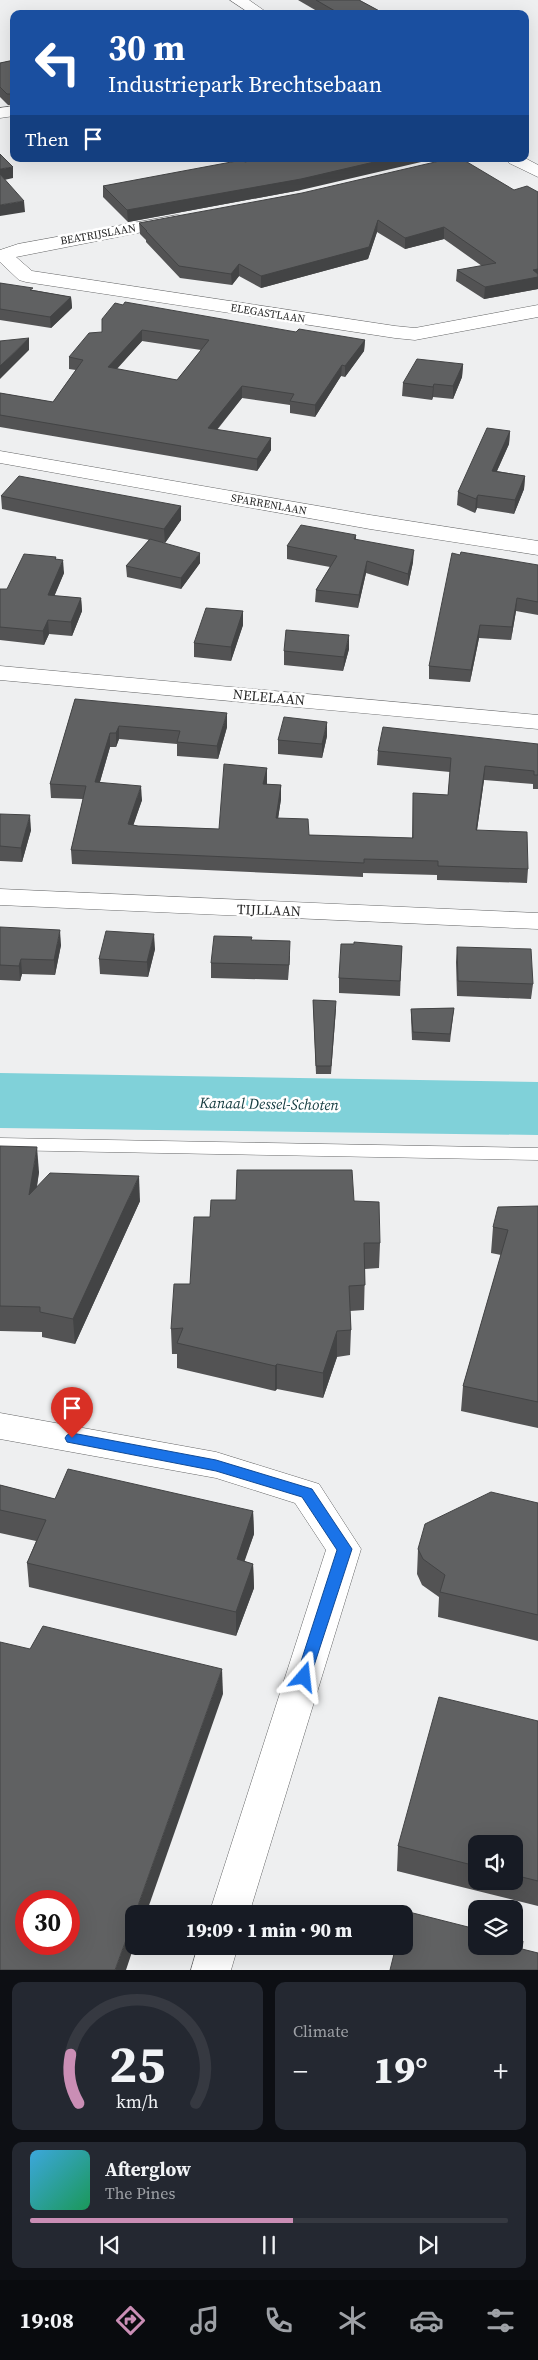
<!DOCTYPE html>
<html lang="en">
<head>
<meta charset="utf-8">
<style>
	:root { --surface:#171b24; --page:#242831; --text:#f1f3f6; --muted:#9ea1a6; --line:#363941; --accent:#ca8eb5 }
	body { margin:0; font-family:"Source Serif 4",serif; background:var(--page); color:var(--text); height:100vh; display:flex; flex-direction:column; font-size:19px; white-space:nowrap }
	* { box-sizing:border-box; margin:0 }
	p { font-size:16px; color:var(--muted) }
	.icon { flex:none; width:28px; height:28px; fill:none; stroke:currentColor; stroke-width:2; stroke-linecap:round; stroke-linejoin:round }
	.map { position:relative; height:1970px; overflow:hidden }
	.details { display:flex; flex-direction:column; gap:12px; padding:12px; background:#0d0f14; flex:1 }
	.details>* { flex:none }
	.guide { position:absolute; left:10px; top:10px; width:519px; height:152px; border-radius:10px; box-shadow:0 5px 20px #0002; background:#1a4fa0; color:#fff; overflow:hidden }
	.buttons { position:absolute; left:468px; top:1835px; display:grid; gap:10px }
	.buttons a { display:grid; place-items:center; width:55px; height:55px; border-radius:10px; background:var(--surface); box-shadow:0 5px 20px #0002; font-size:25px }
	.speed { position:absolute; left:15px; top:1890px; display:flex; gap:10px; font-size:25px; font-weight:700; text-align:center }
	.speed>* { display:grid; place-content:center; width:65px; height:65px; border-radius:50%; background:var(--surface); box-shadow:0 5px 20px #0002; line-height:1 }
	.speed .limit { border:8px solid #d22; background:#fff; color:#111 }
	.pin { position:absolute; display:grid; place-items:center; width:42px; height:42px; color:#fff; margin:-51px -21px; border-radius:50% 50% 50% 0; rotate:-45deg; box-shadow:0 0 5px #0007 }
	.pin .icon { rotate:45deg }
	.me { position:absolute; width:55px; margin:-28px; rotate:17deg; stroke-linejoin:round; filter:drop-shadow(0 0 4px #0008) }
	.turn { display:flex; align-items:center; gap:18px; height:105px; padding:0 15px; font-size:22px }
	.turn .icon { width:65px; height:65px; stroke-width:2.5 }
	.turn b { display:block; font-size:35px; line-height:42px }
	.then { display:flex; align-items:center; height:48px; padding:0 15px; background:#0003; gap:10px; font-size:19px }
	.big { font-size:38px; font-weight:800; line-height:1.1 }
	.details .widget { flex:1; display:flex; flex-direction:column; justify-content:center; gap:8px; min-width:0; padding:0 18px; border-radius:10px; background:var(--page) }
	.details .dial { align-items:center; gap:0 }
	.dial svg { height:130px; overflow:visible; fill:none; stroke:var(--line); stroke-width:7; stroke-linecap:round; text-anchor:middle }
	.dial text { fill:var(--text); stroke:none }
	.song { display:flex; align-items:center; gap:15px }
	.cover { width:60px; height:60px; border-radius:8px; background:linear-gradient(135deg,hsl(200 70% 55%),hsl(150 70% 35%)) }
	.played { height:5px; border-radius:2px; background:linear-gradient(90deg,var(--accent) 55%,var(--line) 55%) }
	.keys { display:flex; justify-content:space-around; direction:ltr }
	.heat { display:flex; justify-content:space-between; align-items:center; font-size:28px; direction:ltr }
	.details .tiles { flex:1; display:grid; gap:12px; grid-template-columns:1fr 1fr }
	.widget:last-child { grid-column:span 2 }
	.trip { position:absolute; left:125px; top:1905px; width:288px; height:50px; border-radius:10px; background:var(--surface); box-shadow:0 5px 20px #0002; font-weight:800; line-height:50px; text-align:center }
	.menu { display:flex; height:80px; justify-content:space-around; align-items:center; background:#090b0e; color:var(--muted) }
	.menu .icon { width:35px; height:35px }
	.menu .current { color:var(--accent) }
	.menu b { font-size:22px; color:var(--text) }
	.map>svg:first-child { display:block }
	.water { fill:#80d1d9 }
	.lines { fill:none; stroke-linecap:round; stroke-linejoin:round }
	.lane-casing { stroke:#656667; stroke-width:1 }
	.street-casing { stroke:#656667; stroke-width:1 }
	.secondary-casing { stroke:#656667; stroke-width:1 }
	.lane { fill:#fff; fill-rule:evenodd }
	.street { fill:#fff; fill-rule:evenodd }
	.secondary { fill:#fff; fill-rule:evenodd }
	.wall { fill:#535354; fill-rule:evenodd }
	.shaded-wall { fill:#434445 }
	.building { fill:#606162; stroke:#434445; fill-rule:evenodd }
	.route { fill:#1a73e8; stroke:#114b97 }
	.labels { text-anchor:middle; stroke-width:5; stroke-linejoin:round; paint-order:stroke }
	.far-street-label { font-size:11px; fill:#272727; stroke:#fff }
	.street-label { font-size:14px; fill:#272727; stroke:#fff }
	.water-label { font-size:15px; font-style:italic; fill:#133a3e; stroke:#fff }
</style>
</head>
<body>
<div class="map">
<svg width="538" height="1970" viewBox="0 0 538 1970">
	<rect width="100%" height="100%" fill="#eeeff0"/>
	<!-- water -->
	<path class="water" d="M0,1073L538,1082V1135L0,1128Z"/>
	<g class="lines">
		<!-- lane casing -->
		<g class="lane-casing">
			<path id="lane" d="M0,1138L538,1148V1160L0,1150Z"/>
		</g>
		<!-- street casing -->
		<g class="street-casing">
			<g id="street">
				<path d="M14,106V116L0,118V108Z"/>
				<path d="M177,215L183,216L186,220L183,224L16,257L32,271L395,326L415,328L538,305V317L415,340L395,338L26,282L19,280L0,262V250L18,244Z"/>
				<path d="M0,451L370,515L538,541V555L370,529L0,463Z"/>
				<path d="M0,666L538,715V729L0,680Z"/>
				<path d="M0,889L538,913V929L0,905Z"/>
				<path d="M0,1413L216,1452L319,1484L361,1549L249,1914H209L326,1550L295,1503L216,1478L0,1439Z"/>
				<path d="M198,1946H238L231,1970H191Z"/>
			</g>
		</g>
		<!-- secondary casing -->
		<g class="secondary-casing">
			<g id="secondary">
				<path d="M230,0H249L269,14H251Z"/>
				<path d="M525,158L538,165V177L509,163L506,159Z"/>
			</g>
		</g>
		<!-- lane -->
		<use href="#lane" class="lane"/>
		<!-- street -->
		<use href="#street" class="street"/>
		<!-- secondary -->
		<use href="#secondary" class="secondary"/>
	</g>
	<!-- wall -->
	<g class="wall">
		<path d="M298,0H359L385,14H322Z"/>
		<path d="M14,60V105H8L0,97V63Z"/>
		<path d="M245,162L301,190L128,222L103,197V186Z"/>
		<path d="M514,190L538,192V289L484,299L456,281L457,270L482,266L444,239L405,249L377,232L368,259L261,288L239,276L232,285L180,278L146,242V240L140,234L139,223Z"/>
		<path d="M0,283L33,290L71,297L72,308L51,328L0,320Z"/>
		<path d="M102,319L296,332L365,340L364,351L345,377L341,376L315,417L290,413V405L242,398L217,430L271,438V450L257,471L0,427V393L53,402L76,370L69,369V357L102,332ZM142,341L201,350L177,380L117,369Z"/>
		<path d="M463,364L462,377L453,399L433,397L432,400L402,396L403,383Z"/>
		<path d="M510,431L509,444L497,471L525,476L524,489L514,514L477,508L475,513L457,505L458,492Z"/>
		<path d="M1,496L181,506V520L165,543L155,541L200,563L181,589L127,577L126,566L149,540L2,509Z"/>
		<path d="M356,535V540L413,562L408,586L366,573L358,608L315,602L316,590L330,567L287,559V546Z"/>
		<path d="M56,557V559L64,573L54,596L81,598L82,611L72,636L49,634L44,645L0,640V589H7Z"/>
		<path d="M538,565V615L516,611L511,640L479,638L470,682L429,679V666Z"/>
		<path d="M243,611V625L231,661L194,657V643Z"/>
		<path d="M349,649L343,671L284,665V651Z"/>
		<path d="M75,699L227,727L218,759L177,756V744L119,739L116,747H110L100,782L142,800L133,825L138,826L219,829L267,768V784L281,785V799L278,818L309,835L412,838L413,793L448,795L450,772L377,765L378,751L538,744V789H533V784L484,780L477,830L528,869L527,883L437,880V875L363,873V877L72,864L71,850L83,799L51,798L50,784Z"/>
		<path d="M327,736L322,758L278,754V740Z"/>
		<path d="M0,814L31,830L22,862L0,861Z"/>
		<path d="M0,927L61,945L55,975L22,974L20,981L0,980Z"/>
		<path d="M252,940L290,956L288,980L211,978V963Z"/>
		<path d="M402,946L400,996L339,993V978Z"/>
		<path d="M457,947L533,984L531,999L457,996L456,962Z"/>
		<path d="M155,949L148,977L100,974L99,959Z"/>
		<path d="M313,1000L336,1009L331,1074H316Z"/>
		<path d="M454,1008L450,1042L412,1040L411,1017V1009Z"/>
		<path d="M0,1146L39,1172L37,1187L140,1201L75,1344L42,1337V1332L0,1331Z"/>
		<path d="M354,1201L380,1243L379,1268L365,1269L364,1310L350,1311L351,1330L350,1355L337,1357L323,1398L277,1389L275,1391L177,1368V1354H172L171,1329L190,1284L210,1217Z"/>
		<path d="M538,1206V1428L461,1411L463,1386L501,1255L491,1253L493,1227Z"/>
		<path d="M0,1485L55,1499L253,1511L254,1534L244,1561L253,1564L254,1588L236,1636L29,1587L27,1563L36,1541L0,1533Z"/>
		<path d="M538,1503V1641L438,1617L439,1597L422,1585L417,1574L418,1549Z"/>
		<path d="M538,1721V1906L397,1871L398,1846ZM476,1844H514V1881H476Z"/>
	</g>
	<!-- shaded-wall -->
	<g class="shaded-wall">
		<path d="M387,159H434L301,190L128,222L127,210Z"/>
		<path d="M13,167V178L0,181V169Z"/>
		<path d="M24,201L25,212L0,216V205Z"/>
		<path d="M378,220L377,232L368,259L261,288V276Z"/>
		<path d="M444,227V239L405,249V238Z"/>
		<path d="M239,264V276L232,285L231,274Z"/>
		<path d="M538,269V289L484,299L485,287L533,270Z"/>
		<path d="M71,297L72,308L51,328L50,317Z"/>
		<path d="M142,330V341L108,378V367Z"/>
		<path d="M29,338V350L0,379V366Z"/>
		<path d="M365,340L364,351L345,377V366Z"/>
		<path d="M463,364L462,377L453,399V386Z"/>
		<path d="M342,365L341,376L315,417V405Z"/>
		<path d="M434,384L433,397L432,400L433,387Z"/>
		<path d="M242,386V398L208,440V428Z"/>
		<path d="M510,431L509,444L491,484L492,471Z"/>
		<path d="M271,438V450L257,471V459Z"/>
		<path d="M525,476L524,489L514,514L515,500Z"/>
		<path d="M478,495L477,508L475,513L476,499Z"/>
		<path d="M181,506V520L165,543L164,529Z"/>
		<path d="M414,550L413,562L408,586V574Z"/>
		<path d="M200,553V563L181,589V578Z"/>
		<path d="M63,560L64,573L49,609L48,595Z"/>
		<path d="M367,561L366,573L358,608L359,595Z"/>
		<path d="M81,598L82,611L72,636L71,622Z"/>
		<path d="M517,598L516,611L511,640L512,627Z"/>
		<path d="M243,611V625L231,661V647Z"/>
		<path d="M48,620L49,634L44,645L43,631Z"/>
		<path d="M480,625L479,638L470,682L471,670Z"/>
		<path d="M349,635V649L343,671L344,657Z"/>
		<path d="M227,713V727L218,759L217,746Z"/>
		<path d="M327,722V736L322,758V744Z"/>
		<path d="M119,726V739L116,747V733Z"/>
		<path d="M110,733V747L96,795L95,782Z"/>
		<path d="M485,766L484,780L475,844L476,830Z"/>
		<path d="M267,768V782L263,797V784Z"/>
		<path d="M281,785V799L276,832V818Z"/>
		<path d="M141,786L142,800L129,838L128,824Z"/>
		<path d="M30,815L31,830L22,862L21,848Z"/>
		<path d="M60,930L61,945L55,975L54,960Z"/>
		<path d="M154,934L155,949L148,977L147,962Z"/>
		<path d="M21,959L22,974L20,981L19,966Z"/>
		<path d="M37,1147L39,1172L31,1220L29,1195Z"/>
		<path d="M139,1176L140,1201L75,1344L73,1319Z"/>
		<path d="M337,1331V1357L323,1398V1373Z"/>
		<path d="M277,1364V1389L275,1391V1366Z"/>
		<path d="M253,1511L254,1534L237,1583V1559Z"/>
		<path d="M253,1564L254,1588L236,1636V1612Z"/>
		<path d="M222,1669L223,1694L146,1914H135Z"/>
		<path d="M134,1918V1946L126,1970H115Z"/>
	</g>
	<!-- building -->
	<g class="building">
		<path d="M316,0H359L385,14H340Z"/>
		<path d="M14,60V94H7L0,87V63Z"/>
		<path d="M0,154L13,167L0,169Z"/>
		<path d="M258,159H387L301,179L127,210L103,186L242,160L245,162Z"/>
		<path d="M448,159H462L514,190L527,186L538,192V269L533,270L538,274V277L485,287L457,270L496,263L444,227L405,238L378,220L369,247L261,276L239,264L231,274L179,266L146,231H147L139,223L302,193Z"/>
		<path d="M0,174L24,201L0,205Z"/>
		<path d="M0,283L33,288L30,290L71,297L50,317L0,309Z"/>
		<path d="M125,302L296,332L299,329L365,340L345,366L342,365L315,405L290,401L294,394L242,386L208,428L271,438L257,459L0,415V393L53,402L83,360L69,357L89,333L102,332V319L115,303L123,305ZM142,330L209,340L177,380L108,367Z"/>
		<path d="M29,338L0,366V341Z"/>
		<path d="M417,359L463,364L453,386L434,384L433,387L403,383Z"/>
		<path d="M487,428L510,431L492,471L525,476L515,500L478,495L476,499L458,492Z"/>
		<path d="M19,476L181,506L164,529L1,496Z"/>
		<path d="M301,525L356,535L354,539L414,550L408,574L367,561L359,595L316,590L337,556L287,546Z"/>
		<path d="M150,539L200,553L181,578L126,566Z"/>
		<path d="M461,552L538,565V602L517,598L512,627L480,625L471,670L429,666L452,553L460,555Z"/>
		<path d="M24,554L56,557L55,559L63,560L48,595L81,598L71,622L48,620L43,631L0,627V589H7Z"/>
		<path d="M206,608L243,611L231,647L194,643Z"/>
		<path d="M286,630L349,635L344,657L284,651Z"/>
		<path d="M75,699L227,713L217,746L177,742L180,731L119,726L116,733H110L95,782L141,786L128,824L138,826L219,829L224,764L267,768L263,784L281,785L276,818L308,819L309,835L413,838V793L448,795L451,758L378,751L383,727L538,744V775H534V771L485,766L476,830L527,832L528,869L438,866V861L364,859V863L71,850L86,786L50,784Z"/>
		<path d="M284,717L327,722L322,744L278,740Z"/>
		<path d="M0,814L30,815L21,848L0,846Z"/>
		<path d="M0,927L60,930L54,960L21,959L19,966L0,965Z"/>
		<path d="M106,931L154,934L147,962L99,959Z"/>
		<path d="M214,936L252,937L251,940L290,941L289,965L211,963Z"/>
		<path d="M354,942L402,946L400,981L339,978L341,944H354Z"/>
		<path d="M457,947L531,949L533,984L458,981Z"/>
		<path d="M313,1000L336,1001L331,1066H316Z"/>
		<path d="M454,1008L450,1034L413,1032L411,1009Z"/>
		<path d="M0,1146L37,1147L29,1195L50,1173L139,1176L73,1319L40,1312V1307L0,1306Z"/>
		<path d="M237,1170H352L354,1201L379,1202L380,1243H364L365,1285L349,1286L351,1330L337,1331L323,1373L277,1364L275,1366L177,1343L183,1328L171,1329L174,1284H190L194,1217H210L211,1200H236Z"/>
		<path d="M538,1206V1402L463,1386L508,1230L493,1227L498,1207Z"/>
		<path d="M68,1469L253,1511L237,1559L253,1564L236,1612L27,1563L46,1520L0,1510V1485L55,1499Z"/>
		<path d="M491,1492L538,1503V1615L440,1592L445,1575L423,1559L418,1549L425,1524Z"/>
		<path d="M43,1626L222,1669L135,1914H134V1918L115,1970H0V1642L30,1649ZM26,1901H69V1944H26Z"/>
		<path d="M439,1697L538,1721V1881L514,1875V1844H476V1866L398,1846Z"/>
		<path d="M405,1911L476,1929V1946H514V1939L523,1941L522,1949L538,1953V1970H390L396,1946H404V1917Z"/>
	</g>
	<!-- route -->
	<path class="route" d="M72,1433L216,1460L312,1489L352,1549L309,1681L304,1683L299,1681L296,1677L337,1550L302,1497L216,1471L67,1442L65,1438L67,1435Z"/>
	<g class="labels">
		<!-- far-street labels -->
		<g class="far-street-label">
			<text transform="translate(98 234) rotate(-10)" y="4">BEATRIJSLAAN</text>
			<text transform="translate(268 313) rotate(9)" y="4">ELEGASTLAAN</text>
			<text transform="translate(269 504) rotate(10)" y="4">SPARRENLAAN</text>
		</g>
		<!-- street labels -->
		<g class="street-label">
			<text transform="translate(269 697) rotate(5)" y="5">NELELAAN</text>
			<text transform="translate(269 910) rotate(2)" y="5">TIJLLAAN</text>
		</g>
		<!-- water labels -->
		<g class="water-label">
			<text transform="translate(269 1104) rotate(1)" y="5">Kanaal Dessel-Schoten</text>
		</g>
	</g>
</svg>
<div class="buttons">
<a><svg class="icon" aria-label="sound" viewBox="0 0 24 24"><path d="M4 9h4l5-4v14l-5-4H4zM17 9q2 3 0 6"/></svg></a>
<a><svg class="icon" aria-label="layers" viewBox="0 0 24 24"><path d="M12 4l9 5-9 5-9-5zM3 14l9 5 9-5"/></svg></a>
</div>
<div class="speed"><div class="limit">30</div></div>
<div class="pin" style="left:72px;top:1438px;background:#d93025"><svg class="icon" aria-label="arrive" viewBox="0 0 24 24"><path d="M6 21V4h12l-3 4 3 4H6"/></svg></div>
<svg class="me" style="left:304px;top:1677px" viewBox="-20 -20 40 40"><path d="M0-17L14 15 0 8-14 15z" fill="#1a73e8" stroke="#fff" stroke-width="4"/></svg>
<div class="trip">19:09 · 1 min · 90 m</div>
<div class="guide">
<div class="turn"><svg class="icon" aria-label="left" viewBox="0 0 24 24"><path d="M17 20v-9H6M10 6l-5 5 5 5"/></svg><div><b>30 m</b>Industriepark Brechtsebaan</div></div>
<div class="then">Then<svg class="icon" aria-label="arrive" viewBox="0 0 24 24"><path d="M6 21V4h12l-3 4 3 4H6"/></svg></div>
</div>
</div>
<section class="details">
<div class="tiles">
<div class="widget dial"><svg viewBox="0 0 100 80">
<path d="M14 69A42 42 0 1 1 86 69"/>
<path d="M14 69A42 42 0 0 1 9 39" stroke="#ca8eb5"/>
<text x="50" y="56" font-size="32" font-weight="700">25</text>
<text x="50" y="72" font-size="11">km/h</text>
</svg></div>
<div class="widget"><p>Climate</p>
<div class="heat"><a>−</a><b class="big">19°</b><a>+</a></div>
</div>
<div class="widget">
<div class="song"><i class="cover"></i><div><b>Afterglow</b><p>The Pines</p></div></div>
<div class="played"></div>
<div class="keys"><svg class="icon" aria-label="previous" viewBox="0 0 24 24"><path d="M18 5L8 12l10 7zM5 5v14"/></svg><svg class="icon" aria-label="pause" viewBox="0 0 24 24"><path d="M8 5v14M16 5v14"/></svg><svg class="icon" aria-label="next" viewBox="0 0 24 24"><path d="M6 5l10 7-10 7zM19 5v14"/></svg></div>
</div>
</div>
</section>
<nav class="menu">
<b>19:08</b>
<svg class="icon current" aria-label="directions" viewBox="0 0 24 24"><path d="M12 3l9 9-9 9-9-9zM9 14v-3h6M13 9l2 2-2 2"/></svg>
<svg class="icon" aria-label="music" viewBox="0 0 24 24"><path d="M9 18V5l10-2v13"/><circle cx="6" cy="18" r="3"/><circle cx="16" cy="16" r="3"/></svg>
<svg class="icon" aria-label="phone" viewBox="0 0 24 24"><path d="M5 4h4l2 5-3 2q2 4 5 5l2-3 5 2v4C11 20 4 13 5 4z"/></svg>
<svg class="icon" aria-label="climate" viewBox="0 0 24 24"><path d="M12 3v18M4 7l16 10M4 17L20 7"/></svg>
<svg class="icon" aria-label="car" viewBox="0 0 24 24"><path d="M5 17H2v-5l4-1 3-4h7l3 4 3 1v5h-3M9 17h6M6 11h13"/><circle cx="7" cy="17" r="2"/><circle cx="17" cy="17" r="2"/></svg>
<svg class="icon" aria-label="filters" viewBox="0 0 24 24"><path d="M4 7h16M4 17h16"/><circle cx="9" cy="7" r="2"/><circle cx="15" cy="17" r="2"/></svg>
</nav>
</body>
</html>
